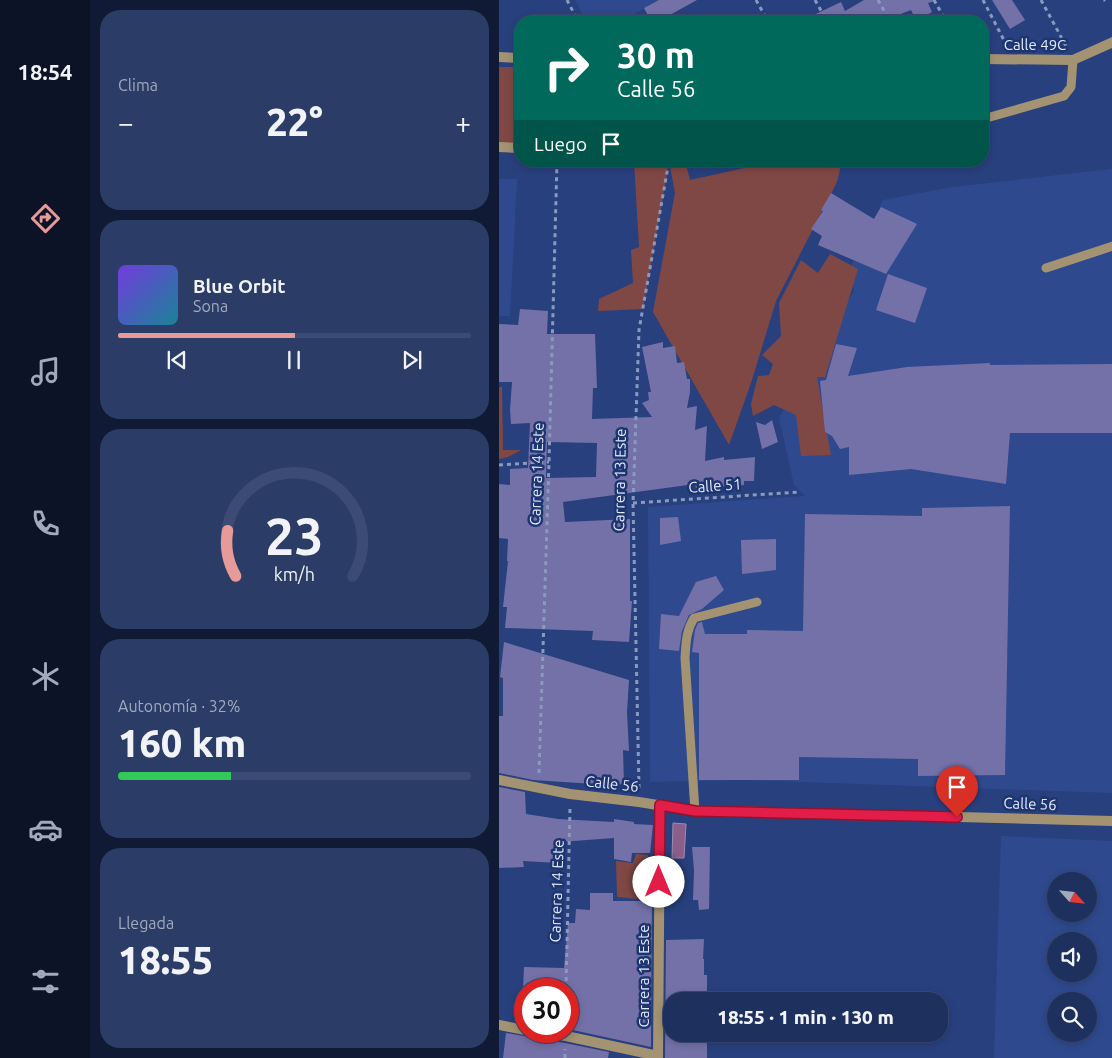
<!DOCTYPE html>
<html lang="es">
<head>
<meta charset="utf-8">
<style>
	:root { --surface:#1e305e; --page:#2b3c67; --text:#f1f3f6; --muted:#a1a9bc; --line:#3c4b73; --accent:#e69b98 }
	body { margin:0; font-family:Ubuntu,sans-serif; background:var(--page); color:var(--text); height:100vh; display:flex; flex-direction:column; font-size:19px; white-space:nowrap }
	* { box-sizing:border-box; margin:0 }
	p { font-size:16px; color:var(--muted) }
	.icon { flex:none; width:28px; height:28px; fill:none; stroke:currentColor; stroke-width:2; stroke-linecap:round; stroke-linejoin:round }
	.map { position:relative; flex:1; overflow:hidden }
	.drawer { display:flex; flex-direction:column; gap:10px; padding:10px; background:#101a34; width:409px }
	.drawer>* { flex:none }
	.top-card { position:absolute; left:15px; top:15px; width:475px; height:152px; border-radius:20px; box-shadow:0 2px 8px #0003,0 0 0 1px var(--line); background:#00695c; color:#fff; overflow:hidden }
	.needle { width:32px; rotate:117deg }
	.fabs { position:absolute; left:548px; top:872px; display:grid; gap:10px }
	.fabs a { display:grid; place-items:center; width:50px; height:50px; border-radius:50%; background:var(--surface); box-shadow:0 2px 8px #0003,0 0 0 1px var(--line); font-size:25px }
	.speed { position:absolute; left:15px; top:978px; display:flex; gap:10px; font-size:25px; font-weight:700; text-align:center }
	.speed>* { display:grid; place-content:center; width:65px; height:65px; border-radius:50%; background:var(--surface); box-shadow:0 2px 8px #0003,0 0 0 1px var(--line); line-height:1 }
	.speed .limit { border:8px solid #d22; background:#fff; color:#111 }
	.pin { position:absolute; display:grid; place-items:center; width:42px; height:42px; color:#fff; margin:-51px -21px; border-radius:50% 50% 50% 0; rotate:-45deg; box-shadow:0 0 5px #0007 }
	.pin .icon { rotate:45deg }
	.me { position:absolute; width:55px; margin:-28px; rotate:0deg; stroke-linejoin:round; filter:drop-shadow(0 0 4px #0008) }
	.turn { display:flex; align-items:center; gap:18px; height:105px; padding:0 20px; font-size:22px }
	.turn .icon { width:65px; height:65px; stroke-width:2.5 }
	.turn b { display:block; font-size:35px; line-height:42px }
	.then { display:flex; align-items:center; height:48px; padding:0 20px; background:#0003; gap:10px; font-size:19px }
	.big { font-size:38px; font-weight:800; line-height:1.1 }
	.drawer .tile { flex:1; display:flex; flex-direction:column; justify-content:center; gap:8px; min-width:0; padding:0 18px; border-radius:20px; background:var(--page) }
	.drawer .dial { align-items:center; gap:0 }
	.dial svg { height:130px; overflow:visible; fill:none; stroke:var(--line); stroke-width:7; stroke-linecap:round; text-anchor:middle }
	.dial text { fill:var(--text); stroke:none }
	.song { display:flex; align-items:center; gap:15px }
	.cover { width:60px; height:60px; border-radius:8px; background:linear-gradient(135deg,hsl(260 70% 55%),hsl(190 70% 35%)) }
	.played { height:5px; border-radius:2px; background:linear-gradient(90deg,var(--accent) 50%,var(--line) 50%) }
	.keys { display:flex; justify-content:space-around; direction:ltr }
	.heat { display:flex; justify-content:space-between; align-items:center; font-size:28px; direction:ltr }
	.charge { height:8px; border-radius:4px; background:linear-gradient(90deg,#34c759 32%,var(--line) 0) }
	.trip { position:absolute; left:164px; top:992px; width:285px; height:50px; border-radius:20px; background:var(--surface); box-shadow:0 2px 8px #0003,0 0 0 1px var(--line); font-weight:800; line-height:50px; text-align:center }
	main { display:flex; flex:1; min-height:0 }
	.tab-bar { display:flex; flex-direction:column; width:90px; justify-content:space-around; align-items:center; background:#0c1326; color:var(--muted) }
	.tab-bar .icon { width:35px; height:35px }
	.tab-bar .current { color:var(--accent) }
	.tab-bar b { font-size:22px; color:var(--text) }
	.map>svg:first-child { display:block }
	.built { fill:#2f498e; fill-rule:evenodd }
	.green { fill:#804844 }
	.water { fill:#8a5f8c; stroke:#a589ad }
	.building { fill:#7371a8; fill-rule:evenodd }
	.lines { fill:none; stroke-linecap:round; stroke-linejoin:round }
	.path { stroke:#8a9abf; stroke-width:3; stroke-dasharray:4 4; stroke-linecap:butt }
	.service { stroke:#a39373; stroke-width:9 }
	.minor { stroke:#a39373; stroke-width:10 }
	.route-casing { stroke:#92132f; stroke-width:12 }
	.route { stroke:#e11d48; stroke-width:9 }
	.labels { text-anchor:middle; stroke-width:5; stroke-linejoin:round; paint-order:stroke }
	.street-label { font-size:15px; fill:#e4ecfb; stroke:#1e3571 }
</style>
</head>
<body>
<main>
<nav class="tab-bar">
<b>18:54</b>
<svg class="icon current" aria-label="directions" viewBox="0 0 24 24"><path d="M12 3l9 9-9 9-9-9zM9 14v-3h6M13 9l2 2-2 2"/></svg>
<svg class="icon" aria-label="music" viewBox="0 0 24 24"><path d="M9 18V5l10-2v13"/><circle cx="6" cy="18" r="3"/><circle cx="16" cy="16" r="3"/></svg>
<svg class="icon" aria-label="phone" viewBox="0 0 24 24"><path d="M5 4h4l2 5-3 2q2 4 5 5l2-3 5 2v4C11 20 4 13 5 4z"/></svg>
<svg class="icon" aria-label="climate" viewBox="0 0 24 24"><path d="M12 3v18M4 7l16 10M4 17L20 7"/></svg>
<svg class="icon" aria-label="car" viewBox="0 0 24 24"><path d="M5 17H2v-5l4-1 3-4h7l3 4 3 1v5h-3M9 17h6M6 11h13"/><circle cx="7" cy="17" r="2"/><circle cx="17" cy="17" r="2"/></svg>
<svg class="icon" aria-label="filters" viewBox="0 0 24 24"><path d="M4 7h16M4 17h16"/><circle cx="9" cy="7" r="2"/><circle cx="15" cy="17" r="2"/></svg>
</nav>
<section class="drawer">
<div class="tile"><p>Clima</p>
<div class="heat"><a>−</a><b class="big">22°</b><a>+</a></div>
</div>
<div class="tile">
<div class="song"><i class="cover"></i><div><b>Blue Orbit</b><p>Sona</p></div></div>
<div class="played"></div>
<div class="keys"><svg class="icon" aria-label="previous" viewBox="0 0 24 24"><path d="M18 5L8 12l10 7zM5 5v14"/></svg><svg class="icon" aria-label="pause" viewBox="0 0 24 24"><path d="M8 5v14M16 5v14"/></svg><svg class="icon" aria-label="next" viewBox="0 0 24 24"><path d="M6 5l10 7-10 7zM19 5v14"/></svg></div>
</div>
<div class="tile dial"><svg viewBox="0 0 100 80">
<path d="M14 69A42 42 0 1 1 86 69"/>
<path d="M14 69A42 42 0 0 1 9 41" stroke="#e69b98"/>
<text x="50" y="56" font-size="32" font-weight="700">23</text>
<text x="50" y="72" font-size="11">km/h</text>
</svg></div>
<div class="tile"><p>Autonomía · 32%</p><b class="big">160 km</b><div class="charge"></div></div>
<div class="tile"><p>Llegada</p><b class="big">18:55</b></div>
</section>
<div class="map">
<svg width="614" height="1058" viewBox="0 0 614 1058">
	<rect width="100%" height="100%" fill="#28407e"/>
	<!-- built -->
	<g class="built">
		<path d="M76,0H160L123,21H87Z"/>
		<path d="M613,169V793L246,780L151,782L149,507L306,496L295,485L280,418L355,291L350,270L384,200L454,187Z"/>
		<path d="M0,179H18L11,316H0Z"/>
		<path d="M502,836L613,841V1058H495ZM556,881H589V914H556ZM556,941H589V974H556ZM556,1001H589V1034H556Z"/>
	</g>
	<!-- green -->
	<g class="green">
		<path d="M0,67H21V149L0,148Z"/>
		<path d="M135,161H154L169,169L144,309L99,311L100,299L134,283L132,250L140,247Z"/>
		<path d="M170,161H186L191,180L278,161H343L338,182L277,301L253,380L230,445L154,312L176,193Z"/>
		<path d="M331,254L359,269L326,377H318L332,455L302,456L297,415L275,405L254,416L252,404L259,376L270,375L274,364L263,355L282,336L280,303L302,260L319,273Z"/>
		<path d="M0,387H3L4,450H22L9,457L0,459Z"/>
		<path d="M137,854L149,855V900L118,897L117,861L134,863Z"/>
	</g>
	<!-- water -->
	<path class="water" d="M174,823L187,824L185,858H173Z"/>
	<!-- building -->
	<g class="building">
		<path d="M160,0H198L160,21H152L145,8Z"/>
		<path d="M365,0H436V1L429,3L433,12L417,21L412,10L384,21H302L342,2L346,11Z"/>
		<path d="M493,0H513L526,20L511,29Z"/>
		<path d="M332,193L375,219L382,207L418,224L387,274L319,245L323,236L312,229L324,211L322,210Z"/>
		<path d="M389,274L428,288L416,323L377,310Z"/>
		<path d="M21,309L49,311L48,334H96L98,388H94L93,419L153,417L143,403L150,400L149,392H152L143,347L164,342V348L176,346L178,363L185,362L188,379H191V392L188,408L198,406L196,430L208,426L206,461L225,457V460L256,457L255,481H245V485L197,488L196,484L64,502L66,522L131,519V601H133L130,642L93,640L94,631L6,628L8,607H4L9,561H8L9,539L0,538V484L11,485V469L29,468L31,423L12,424L11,410L13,382H0V324L19,325ZM48,442L98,443L97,477L47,478Z"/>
		<path d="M337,344L358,348L349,376L408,367L491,363V365L614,364V433H511L507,484L412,469L350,475V447L341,449L333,436L326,432L321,381L327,380Z"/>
		<path d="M273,420L279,442L263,449L257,422L266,425Z"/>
		<path d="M511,506L506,775L419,776V759L300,757V780H200V653L193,652L196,630L199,623L203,622L206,634H248V630L304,631L306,514L423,516V508Z"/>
		<path d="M179,517L182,541L161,545V518Z"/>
		<path d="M277,539V570L243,574L242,540Z"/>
		<path d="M217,576L225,590L203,609L190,615L183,631L180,651L160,649L162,614L180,616L197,582Z"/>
		<path d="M5,642L130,680L128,712L130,751L124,750L125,784L111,785L34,780L0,773V716H4V678L1,677Z"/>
		<path d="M0,787L26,792L27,814L59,819L115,822V819L135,822V824L154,825L151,853H133L132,862L115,859V838L61,842L59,863L24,861L25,867L0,868Z"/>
		<path d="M193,847H211L210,909L200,910L199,900H194L195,870Z"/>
		<path d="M91,893H114V901H153L152,1047L69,1029L71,989H24L25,967L65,968L69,923H76L77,909L91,910Z"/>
		<path d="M205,939L204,959H205V975H208V1001H172V1034H208V1058H166L167,940Z"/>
		<path d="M7,1033L66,1043L110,1052L109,1058H4Z"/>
	</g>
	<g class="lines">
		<!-- path -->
		<g class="path">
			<path d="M68,0L79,21"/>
			<path d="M257,0L269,21"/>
			<path d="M316,0L328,21"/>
			<path d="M379,0L391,21"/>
			<path d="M435,0L447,21"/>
			<path d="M484,0L508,46"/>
			<path d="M542,0L567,46"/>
			<path d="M605,0L606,1"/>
			<path d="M0,465L50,462"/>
			<path d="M134,503L300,492"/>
			<path d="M40,773L50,462L58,161"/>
			<path d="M140,788L134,503L140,330L170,161"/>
			<path d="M67,989L71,807"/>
			<path d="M66,1058V1049"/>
		</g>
		<!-- service -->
		<g class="service">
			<path d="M484,119L565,96L572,87L574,60"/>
			<path d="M547,268L614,246"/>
			<path d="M196,811L186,658C187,643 187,631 195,618L258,602"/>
		</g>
		<!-- minor -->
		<g class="minor">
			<path d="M0,57L21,58"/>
			<path d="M484,59L574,60L614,42"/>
			<path d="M0,147L21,148"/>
			<path d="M0,780L71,794L140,802L196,811H225L614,821"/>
			<path d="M0,1025L26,1030"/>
			<path d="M33,1031L67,1036L159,1056"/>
			<path d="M159,1058L161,805"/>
		</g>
	</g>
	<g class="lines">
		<!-- route casing -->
		<g class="route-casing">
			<path id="route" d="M160,882L161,805L196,811L458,817"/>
		</g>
		<!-- route -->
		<use href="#route" class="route"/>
	</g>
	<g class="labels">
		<!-- street labels -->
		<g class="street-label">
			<text x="536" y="50">Calle 49C</text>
			<text transform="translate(38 474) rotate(-88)" y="5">Carrera 14 Este</text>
			<text transform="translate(121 480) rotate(-89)" y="5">Carrera 13 Este</text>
			<text transform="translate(216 486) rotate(-4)" y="5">Calle 51</text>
			<text transform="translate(113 784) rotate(6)" y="5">Calle 56</text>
			<text transform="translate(531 804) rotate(2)" y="5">Calle 56</text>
			<text transform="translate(58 891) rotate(-88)" y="5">Carrera 14 Este</text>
			<text transform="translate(145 976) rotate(-90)" y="5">Carrera 13 Este</text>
		</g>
	</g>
</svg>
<div class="fabs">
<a><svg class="needle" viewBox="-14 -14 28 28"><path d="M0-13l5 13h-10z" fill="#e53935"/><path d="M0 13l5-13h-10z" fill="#a1a9bc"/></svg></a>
<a><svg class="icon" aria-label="sound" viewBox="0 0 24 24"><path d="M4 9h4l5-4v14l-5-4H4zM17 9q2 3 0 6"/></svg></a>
<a><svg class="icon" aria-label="search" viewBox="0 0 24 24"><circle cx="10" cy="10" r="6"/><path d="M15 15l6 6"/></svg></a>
</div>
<div class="speed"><div class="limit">30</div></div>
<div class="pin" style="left:458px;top:817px;background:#d93025"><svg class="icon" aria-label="arrive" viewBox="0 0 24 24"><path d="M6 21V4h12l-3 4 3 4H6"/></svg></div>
<svg class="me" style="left:160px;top:882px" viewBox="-20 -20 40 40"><circle r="19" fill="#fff"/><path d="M0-13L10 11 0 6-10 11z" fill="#e11d48"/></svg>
<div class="trip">18:55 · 1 min · 130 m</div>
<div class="top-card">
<div class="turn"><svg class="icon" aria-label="right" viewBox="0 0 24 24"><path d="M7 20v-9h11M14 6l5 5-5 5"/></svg><div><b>30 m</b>Calle 56</div></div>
<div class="then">Luego<svg class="icon" aria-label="arrive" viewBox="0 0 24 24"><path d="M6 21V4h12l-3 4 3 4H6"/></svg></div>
</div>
</div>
</main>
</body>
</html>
